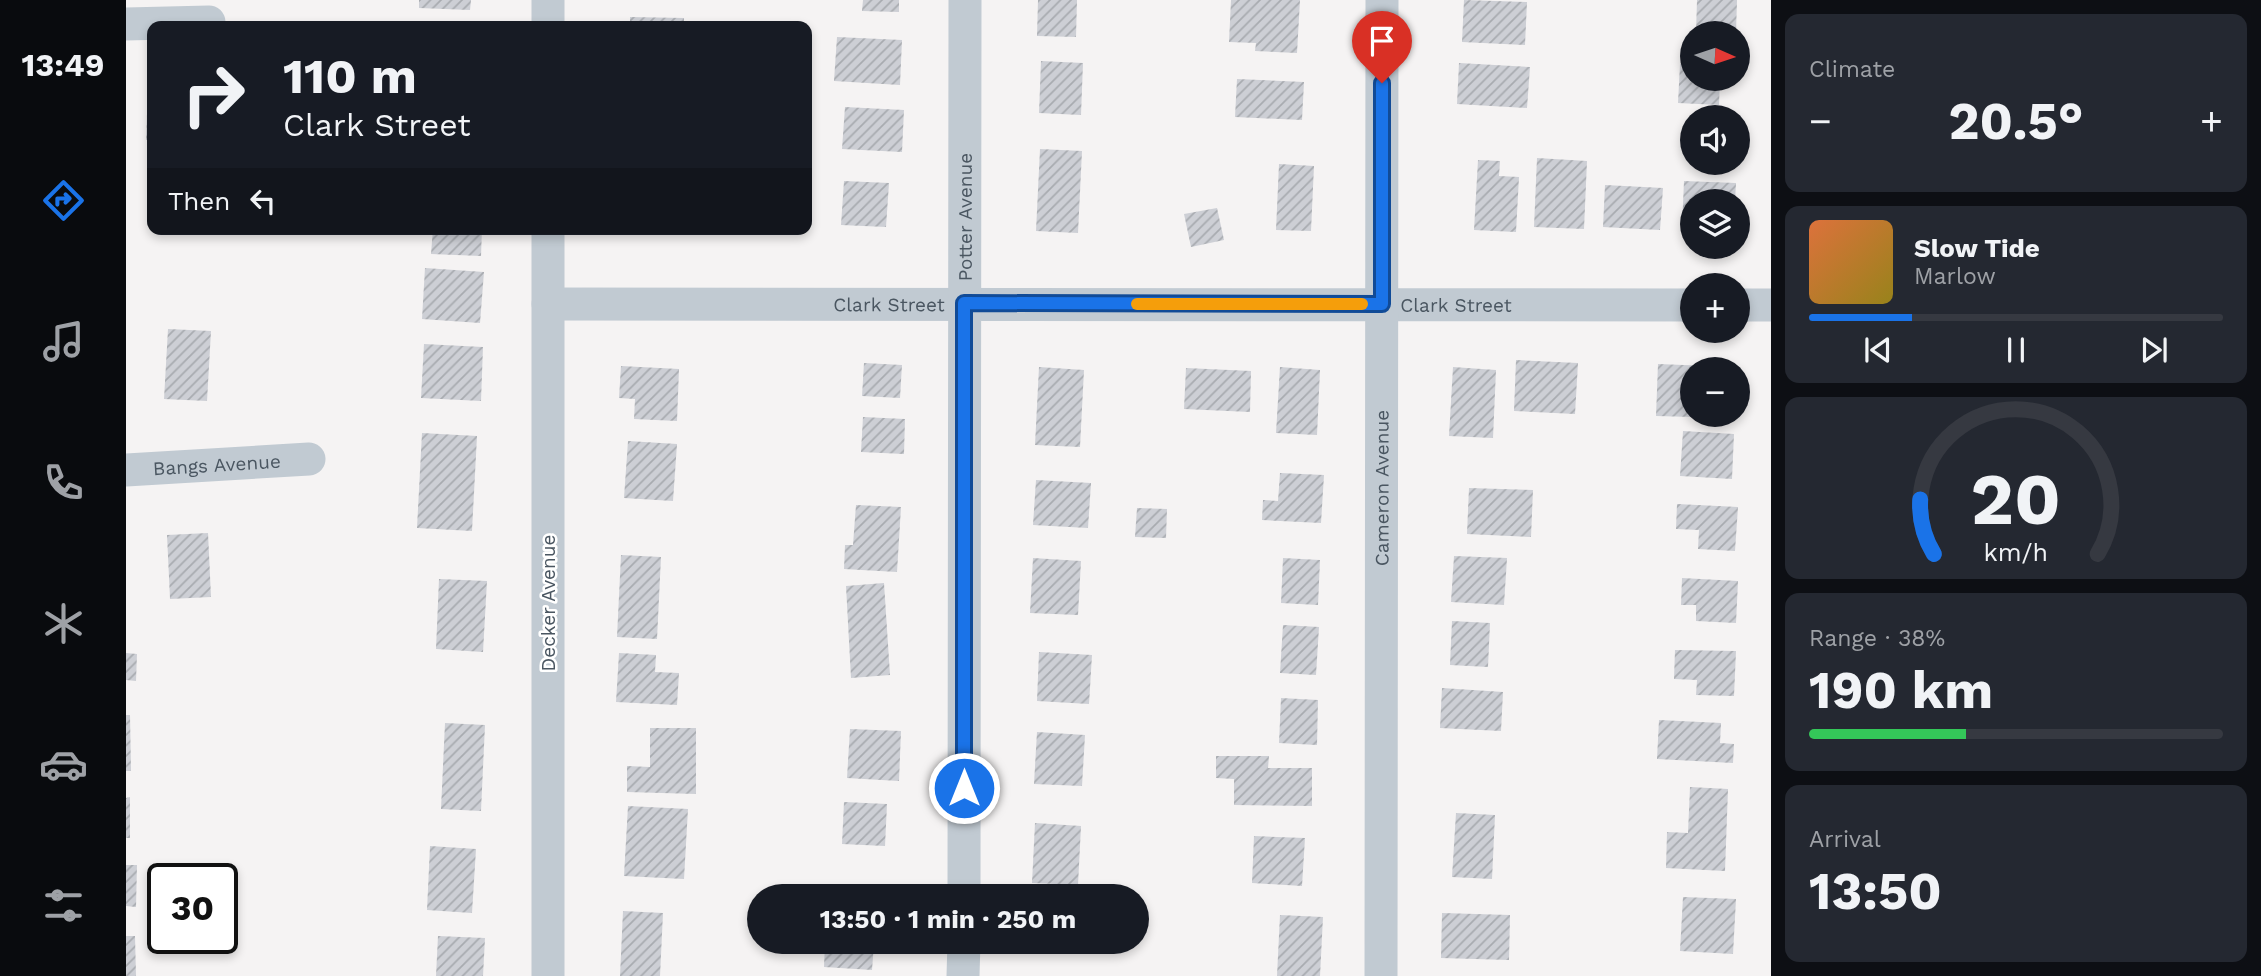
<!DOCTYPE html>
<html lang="en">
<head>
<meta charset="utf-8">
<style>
	:root { --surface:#171b24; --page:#242831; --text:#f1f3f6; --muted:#9ea1a6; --line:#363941; --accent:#1a73e8 }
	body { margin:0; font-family:"Work Sans",sans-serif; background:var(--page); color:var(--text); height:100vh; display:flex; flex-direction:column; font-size:26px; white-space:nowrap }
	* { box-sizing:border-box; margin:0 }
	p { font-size:23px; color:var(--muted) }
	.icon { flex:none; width:38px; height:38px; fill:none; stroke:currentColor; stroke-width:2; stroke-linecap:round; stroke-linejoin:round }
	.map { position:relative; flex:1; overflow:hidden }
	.side { display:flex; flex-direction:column; gap:14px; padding:14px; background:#0d0f14; width:490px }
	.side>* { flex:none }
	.top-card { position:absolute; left:21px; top:21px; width:665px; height:214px; border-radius:14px; box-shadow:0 4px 10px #0003; background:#171b24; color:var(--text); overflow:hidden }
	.needle { width:46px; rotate:93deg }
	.controls { position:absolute; left:1554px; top:21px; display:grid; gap:14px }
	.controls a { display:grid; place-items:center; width:70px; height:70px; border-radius:50%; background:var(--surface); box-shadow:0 4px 10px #0003; font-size:35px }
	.speed { position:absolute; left:21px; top:863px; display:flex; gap:14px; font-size:35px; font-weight:700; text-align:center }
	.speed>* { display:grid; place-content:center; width:91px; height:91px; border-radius:50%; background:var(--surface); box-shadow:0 4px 10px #0003; line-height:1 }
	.speed .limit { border:4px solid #111; border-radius:10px; background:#fff; color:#111 }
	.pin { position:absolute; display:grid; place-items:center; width:60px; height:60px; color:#fff; margin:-72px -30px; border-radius:50% 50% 50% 0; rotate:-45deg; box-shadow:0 0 7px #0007 }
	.pin .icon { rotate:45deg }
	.me { position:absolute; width:77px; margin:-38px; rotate:0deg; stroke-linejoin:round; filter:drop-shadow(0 0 5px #0008) }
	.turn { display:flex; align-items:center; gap:24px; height:147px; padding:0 21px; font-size:32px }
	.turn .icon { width:91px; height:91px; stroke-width:2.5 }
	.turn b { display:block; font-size:49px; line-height:60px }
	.then { display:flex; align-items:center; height:66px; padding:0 21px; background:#0003; gap:14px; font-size:26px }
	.big { font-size:52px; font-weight:700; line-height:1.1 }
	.side .tile { flex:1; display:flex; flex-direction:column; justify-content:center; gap:10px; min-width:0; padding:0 24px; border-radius:14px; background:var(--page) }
	.side .dial { align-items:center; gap:0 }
	.dial svg { height:182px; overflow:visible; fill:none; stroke:var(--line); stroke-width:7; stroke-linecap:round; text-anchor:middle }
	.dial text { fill:var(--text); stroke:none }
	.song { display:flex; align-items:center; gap:21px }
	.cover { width:84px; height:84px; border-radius:10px; background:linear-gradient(135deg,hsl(20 70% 55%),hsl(50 70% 35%)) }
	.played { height:7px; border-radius:4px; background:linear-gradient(90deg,var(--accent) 25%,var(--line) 25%) }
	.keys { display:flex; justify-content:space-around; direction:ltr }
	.heat { display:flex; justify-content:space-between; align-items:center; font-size:38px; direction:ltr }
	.charge { height:10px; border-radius:5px; background:linear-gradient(90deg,#34c759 38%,var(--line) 0) }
	.trip { position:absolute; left:621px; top:884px; width:402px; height:70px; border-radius:35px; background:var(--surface); box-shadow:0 4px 10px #0003; font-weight:700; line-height:70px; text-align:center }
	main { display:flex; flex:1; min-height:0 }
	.tabs { display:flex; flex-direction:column; width:126px; justify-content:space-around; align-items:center; background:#090b0e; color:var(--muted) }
	.tabs .icon { width:49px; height:49px }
	.tabs .current { color:var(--accent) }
	.tabs b { font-size:32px; color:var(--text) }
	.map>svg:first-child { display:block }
	.building { fill:url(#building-hatch) }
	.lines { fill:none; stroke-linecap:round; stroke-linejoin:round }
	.street { stroke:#c1cad2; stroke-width:33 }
	.route-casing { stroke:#114b97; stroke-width:18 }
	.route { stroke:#1a73e8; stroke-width:12 }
	.slow { stroke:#f59e0b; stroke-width:12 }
	.labels { text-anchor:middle; stroke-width:5; stroke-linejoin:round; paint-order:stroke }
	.street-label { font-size:19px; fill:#4a5661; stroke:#fff }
</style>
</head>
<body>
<main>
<nav class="tabs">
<b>13:49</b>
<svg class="icon current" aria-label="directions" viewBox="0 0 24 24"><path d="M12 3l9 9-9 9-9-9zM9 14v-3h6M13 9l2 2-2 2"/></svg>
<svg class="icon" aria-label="music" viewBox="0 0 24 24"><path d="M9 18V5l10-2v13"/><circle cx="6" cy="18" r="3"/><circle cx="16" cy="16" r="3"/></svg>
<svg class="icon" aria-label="phone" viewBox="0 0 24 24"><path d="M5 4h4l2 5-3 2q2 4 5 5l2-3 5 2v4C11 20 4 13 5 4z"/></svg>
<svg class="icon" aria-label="climate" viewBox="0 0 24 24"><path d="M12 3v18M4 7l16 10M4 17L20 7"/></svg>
<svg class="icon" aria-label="car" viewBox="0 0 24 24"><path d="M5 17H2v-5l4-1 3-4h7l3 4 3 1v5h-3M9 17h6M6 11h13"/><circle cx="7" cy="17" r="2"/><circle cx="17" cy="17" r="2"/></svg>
<svg class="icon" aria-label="filters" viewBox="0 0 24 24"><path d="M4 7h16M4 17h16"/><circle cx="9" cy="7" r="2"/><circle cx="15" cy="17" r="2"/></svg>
</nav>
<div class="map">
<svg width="1645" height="976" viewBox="0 0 1645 976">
	<defs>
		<pattern id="building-hatch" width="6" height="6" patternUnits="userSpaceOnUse" patternTransform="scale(1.75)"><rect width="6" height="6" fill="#cdcfd5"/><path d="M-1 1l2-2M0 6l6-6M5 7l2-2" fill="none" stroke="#a8abb0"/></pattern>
	</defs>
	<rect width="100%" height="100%" fill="#f5f3f3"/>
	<!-- building -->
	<g class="building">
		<path d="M293,0H345L344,10L293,8Z"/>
		<path d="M737,0H773V12L736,11Z"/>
		<path d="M912,0H951L950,37L911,36Z"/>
		<path d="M1105,0H1174L1171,53L1129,51L1130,43L1103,42Z"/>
		<path d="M1338,0L1401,2L1399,45L1336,42Z"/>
		<path d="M1571,0H1611L1610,33H1570Z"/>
		<path d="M504,17L558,18V26H504Z"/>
		<path d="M711,37L776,40L774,85L708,81Z"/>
		<path d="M23,60H26V140H20Z"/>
		<path d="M915,61L957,63L955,115L913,113Z"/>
		<path d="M1333,63L1404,67L1401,108L1331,104Z"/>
		<path d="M1554,64H1566V79H1594L1593,105L1552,103Z"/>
		<path d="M1111,79L1178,82L1176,120L1109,117Z"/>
		<path d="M719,107L778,110L776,152L716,149Z"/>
		<path d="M914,149L956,151L952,233L910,231Z"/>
		<path d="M1411,158L1461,161L1458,229L1408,227Z"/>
		<path d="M1352,160L1374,161L1373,176L1393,177L1390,232L1348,230Z"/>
		<path d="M1153,164L1188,166L1185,231L1150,230Z"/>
		<path d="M718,181L763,183L760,227L715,225Z"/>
		<path d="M1558,181L1610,183L1609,201H1566V228L1556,227Z"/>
		<path d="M1479,185L1537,188L1534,230L1477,227Z"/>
		<path d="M1091,208L1098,240L1065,247L1058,214Z"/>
		<path d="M307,229H356L355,256L305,254Z"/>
		<path d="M570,229H621V234L570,231Z"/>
		<path d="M299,268L358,272L354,323L296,319Z"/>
		<path d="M42,329L85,331L81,401L38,399Z"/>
		<path d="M298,344L357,347L355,401L295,398Z"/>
		<path d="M1390,360L1452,363L1449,414L1388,411Z"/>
		<path d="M738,363L776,365L774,398L736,396Z"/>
		<path d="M1532,364L1610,367V369H1566V417L1530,416Z"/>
		<path d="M495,366L553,369L551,421L508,419L509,399L493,398Z"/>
		<path d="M913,367L958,370L954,447L909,445Z"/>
		<path d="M1154,367L1194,370L1191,435L1150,433Z"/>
		<path d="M1327,367L1370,370L1367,438L1323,436Z"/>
		<path d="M1060,368L1125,371L1124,412L1058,409Z"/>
		<path d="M1568,415H1608V418L1568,417Z"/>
		<path d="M737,417L779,419L778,454L735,452Z"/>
		<path d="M1557,431L1608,434L1606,479L1554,476Z"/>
		<path d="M296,433L351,436L346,531L291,528Z"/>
		<path d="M502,441L551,444L547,501L498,498Z"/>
		<path d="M1154,473L1198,475L1195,523L1136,520L1137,500L1152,501Z"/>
		<path d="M910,480L965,483L962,528L907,525Z"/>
		<path d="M1343,488L1407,490L1405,537L1341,534Z"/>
		<path d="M1551,504L1612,507L1609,551L1572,549L1573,530L1550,529Z"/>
		<path d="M730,505L775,507L771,572L718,569L719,545H727Z"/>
		<path d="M1011,508L1041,509L1040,538L1009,537Z"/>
		<path d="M82,533L85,597L44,599L41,535Z"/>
		<path d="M495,555L535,557L531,639L491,637Z"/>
		<path d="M1328,556L1381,558L1378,605L1325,602Z"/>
		<path d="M907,558L955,561L952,615L904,613Z"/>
		<path d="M1157,558L1194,560L1192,605L1155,603Z"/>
		<path d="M1556,578L1612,581L1610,623L1570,621V605H1555Z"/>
		<path d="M313,579L361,581L357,652L310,649Z"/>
		<path d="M758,583L764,675L725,678L720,586Z"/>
		<path d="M1326,621L1364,623L1362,667L1324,665Z"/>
		<path d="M1157,625L1193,627L1190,675L1154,673Z"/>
		<path d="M1549,650L1610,651L1608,696L1570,695L1571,680L1548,679Z"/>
		<path d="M913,652L966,655L963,704L911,701Z"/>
		<path d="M0,653L11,654L10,681L0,680Z"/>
		<path d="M493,653L530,655L529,672L553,673L551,705L490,702Z"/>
		<path d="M1316,688L1377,692L1375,731L1314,728Z"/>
		<path d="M1155,698L1192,700L1191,745L1153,743Z"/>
		<path d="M0,715H4L5,771H0Z"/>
		<path d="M1533,720L1595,723L1594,743L1608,744L1607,763L1531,759Z"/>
		<path d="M319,723L359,725L355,811L315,809Z"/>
		<path d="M524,728H570V794L501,792V766L524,767Z"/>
		<path d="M724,729L775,731L773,781L721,778Z"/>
		<path d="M911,732L959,735L956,786L908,784Z"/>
		<path d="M1090,756H1143L1142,768H1186V806L1108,805V779L1090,778Z"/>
		<path d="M1564,787L1602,789L1599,871L1540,868L1541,832L1562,833Z"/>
		<path d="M4,797V838H0V798Z"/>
		<path d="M718,802L761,804L759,846L716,844Z"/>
		<path d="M502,806L562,809L558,879L498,876Z"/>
		<path d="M1330,813L1369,815L1366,879L1326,877Z"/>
		<path d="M909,823L955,826L952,885L906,883Z"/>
		<path d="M1128,836L1179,838L1176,886L1126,883Z"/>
		<path d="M304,846L350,849L346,913L301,910Z"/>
		<path d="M0,865H11L10,907L0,906Z"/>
		<path d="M1557,897L1610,899L1607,954L1554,951Z"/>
		<path d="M497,911L537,913L534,976H494Z"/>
		<path d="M1316,913L1384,915L1383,960L1315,958Z"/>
		<path d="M1154,915L1197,917L1194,976H1151Z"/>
		<path d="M0,936H9L10,976H0Z"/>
		<path d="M312,936L359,938L357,976H310Z"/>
		<path d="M699,942H772L771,945L748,944L746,970L698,967Z"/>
		<path d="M909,942H973V951L909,947Z"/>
	</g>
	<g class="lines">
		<!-- street -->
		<g class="street">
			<path d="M422,0V26"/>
			<path d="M0,24L83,22"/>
			<path id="s1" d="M422,304L1566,305"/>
			<path d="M1612,305H1645"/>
			<path id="s2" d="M0,470L183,459"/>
			<path id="s3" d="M838,896L839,0"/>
			<path d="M422,976V229"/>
			<path d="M837,976L838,942"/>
			<path id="s4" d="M1255,976L1256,0"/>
		</g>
	</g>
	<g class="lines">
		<!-- route casing -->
		<g class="route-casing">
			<path id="route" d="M838,788V303L1256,304V83"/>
		</g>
		<!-- route -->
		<use href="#route" class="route"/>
		<!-- slow -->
		<path class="slow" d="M1011,304H1236"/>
	</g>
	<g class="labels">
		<!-- street labels -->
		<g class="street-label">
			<text dy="7" stroke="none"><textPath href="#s3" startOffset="679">Potter Avenue</textPath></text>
			<text dy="7" stroke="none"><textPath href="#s1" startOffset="341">Clark Street</textPath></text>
			<text dy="7" stroke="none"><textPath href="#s1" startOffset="908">Clark Street</textPath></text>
			<text dy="7" stroke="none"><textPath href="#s2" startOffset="91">Bangs Avenue</textPath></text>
			<text dy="7" stroke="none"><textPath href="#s4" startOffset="488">Cameron Avenue</textPath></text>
			<text transform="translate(422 603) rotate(-90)" y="7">Decker Avenue</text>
		</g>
	</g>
</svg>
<div class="controls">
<a><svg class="needle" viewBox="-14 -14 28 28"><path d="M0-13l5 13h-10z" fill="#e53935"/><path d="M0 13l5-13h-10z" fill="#9ea1a6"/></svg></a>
<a><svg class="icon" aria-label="sound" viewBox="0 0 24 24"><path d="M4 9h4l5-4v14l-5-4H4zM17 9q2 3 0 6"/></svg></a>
<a><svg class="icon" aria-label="layers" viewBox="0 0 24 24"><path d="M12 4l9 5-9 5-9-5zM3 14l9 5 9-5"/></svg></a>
<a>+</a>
<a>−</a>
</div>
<div class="speed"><div class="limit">30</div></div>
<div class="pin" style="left:1256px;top:83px;background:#d93025"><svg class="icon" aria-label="arrive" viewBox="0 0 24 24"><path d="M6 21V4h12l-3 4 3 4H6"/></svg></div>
<svg class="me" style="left:838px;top:788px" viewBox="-20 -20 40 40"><circle r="17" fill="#1a73e8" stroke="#fff" stroke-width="3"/><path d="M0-11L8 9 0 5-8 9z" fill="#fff"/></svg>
<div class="trip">13:50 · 1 min · 250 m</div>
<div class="top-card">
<div class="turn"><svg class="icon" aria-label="right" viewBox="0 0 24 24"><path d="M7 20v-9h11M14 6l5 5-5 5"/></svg><div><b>110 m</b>Clark Street</div></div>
<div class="then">Then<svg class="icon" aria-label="left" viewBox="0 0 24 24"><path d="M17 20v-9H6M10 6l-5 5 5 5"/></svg></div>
</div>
</div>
<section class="side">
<div class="tile"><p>Climate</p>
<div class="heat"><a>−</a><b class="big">20.5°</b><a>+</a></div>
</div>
<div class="tile">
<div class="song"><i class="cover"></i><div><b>Slow Tide</b><p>Marlow</p></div></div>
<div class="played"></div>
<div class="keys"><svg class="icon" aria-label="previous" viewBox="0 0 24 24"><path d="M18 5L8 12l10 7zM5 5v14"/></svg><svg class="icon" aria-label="pause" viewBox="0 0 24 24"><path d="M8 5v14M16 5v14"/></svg><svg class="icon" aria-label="next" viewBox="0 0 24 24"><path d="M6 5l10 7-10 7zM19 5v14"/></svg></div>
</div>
<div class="tile dial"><svg viewBox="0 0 100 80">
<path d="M14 69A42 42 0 1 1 86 69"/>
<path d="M14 69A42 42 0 0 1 8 45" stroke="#1a73e8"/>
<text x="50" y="56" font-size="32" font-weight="700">20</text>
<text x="50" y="72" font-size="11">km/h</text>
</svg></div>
<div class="tile"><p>Range · 38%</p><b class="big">190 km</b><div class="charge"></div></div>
<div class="tile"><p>Arrival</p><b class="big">13:50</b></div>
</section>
</main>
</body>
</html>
